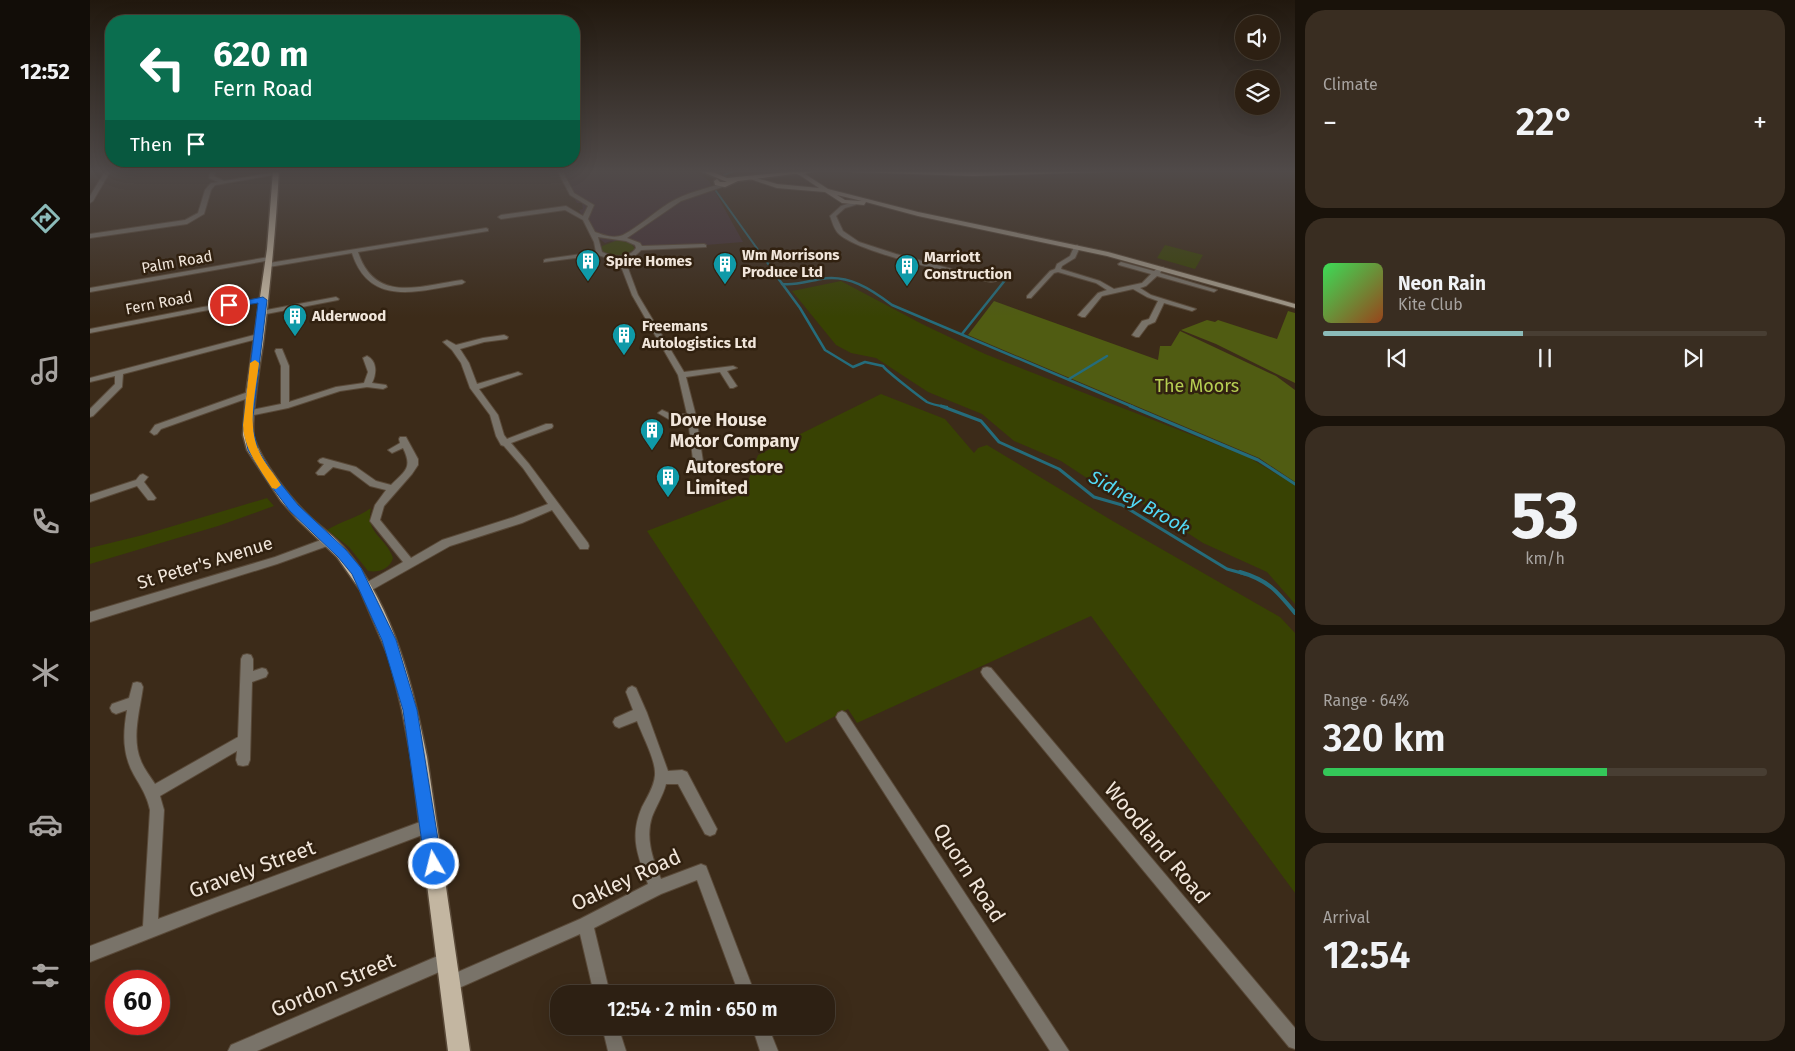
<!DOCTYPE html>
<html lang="en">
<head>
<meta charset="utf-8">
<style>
	:root { --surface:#2d2013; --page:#392d21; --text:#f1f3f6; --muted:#a7a3a0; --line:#483e33; --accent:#8bbbb9 }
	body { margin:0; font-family:"Fira Sans",sans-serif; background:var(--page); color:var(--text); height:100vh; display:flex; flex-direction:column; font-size:19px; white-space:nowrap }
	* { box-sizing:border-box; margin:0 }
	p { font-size:16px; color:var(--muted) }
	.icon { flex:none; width:28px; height:28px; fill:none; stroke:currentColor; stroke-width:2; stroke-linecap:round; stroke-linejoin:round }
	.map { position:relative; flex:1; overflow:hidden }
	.details { display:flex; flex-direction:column; gap:10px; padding:10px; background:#19120a; width:500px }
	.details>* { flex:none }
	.hud { position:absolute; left:15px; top:15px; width:475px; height:152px; border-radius:20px; box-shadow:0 5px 20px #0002,0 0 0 1px var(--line); background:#0b6e4f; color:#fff; overflow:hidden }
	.fabs { position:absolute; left:1145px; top:15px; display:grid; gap:10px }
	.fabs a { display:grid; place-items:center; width:45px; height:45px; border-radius:50%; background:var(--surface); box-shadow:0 5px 20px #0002,0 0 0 1px var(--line); font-size:25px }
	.speed { position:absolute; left:15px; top:970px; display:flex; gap:10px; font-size:25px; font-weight:700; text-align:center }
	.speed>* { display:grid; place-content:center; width:65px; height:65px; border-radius:50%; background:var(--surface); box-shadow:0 5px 20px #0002,0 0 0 1px var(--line); line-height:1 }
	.speed .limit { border:8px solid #d22; background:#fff; color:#111 }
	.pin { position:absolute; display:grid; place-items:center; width:42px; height:42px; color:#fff; margin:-21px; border:2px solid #fff; border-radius:50%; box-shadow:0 1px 5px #0007 }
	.me { position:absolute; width:55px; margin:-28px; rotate:352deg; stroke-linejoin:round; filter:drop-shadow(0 0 4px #0008) }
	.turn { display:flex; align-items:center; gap:18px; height:105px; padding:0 25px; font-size:22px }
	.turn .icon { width:65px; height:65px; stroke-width:2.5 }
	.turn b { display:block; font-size:35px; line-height:42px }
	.then { display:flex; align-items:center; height:48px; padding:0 25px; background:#0003; gap:10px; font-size:19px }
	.big { font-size:38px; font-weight:600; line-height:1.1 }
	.details .widget { flex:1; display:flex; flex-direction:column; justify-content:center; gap:8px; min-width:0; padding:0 18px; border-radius:20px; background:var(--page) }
	.details .dial { align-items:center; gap:0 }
	.dial b { font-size:65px; line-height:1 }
	.song { display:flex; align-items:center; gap:15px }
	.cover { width:60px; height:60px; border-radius:8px; background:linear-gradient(135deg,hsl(130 70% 55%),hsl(20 70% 35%)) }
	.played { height:5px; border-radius:2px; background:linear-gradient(90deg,var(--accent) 45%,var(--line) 45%) }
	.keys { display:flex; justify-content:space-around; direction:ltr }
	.heat { display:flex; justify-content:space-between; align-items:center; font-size:28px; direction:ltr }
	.charge { height:8px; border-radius:4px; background:linear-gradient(90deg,#34c759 64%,var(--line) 0) }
	.trip { position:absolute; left:460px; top:985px; width:285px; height:50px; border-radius:20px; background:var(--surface); box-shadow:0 5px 20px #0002,0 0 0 1px var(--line); font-weight:600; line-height:50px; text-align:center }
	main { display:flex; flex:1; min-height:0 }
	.tab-bar { display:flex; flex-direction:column; width:90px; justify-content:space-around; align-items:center; background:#120d08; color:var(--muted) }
	.tab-bar .icon { width:35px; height:35px }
	.tab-bar .current { color:var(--accent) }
	.tab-bar b { font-size:22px; color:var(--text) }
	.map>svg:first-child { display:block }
	.commercial { fill:#443036 }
	.green { fill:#384203 }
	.forest { fill:#505c12 }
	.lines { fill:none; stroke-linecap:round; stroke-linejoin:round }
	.stream-far3 { stroke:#256c7b; stroke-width:2 }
	.stream-far2 { stroke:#256c7b; stroke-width:2.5 }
	.stream-far1 { stroke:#256c7b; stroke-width:3 }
	.stream { stroke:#256c7b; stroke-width:4 }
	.minor-casing { stroke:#594938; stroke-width:2 }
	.secondary-casing { stroke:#594938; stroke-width:2 }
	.primary-casing { stroke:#594938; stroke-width:3 }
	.trunk-casing { stroke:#594938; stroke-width:2 }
	.minor { fill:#797369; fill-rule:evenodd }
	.secondary { fill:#a29989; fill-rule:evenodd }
	.primary { fill:#c3b6a1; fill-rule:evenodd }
	.trunk { fill:#d2c4ac; fill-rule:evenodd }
	.route { fill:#1a73e8; stroke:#114b97 }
	.slow { fill:#f59e0b }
	.labels { text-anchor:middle; stroke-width:5; stroke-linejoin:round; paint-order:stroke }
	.far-poi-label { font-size:15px; font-weight:bold; fill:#f1e6db; stroke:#312110; text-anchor:start }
	.far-street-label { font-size:15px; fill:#f1e6db; stroke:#312110 }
	.park-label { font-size:18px; fill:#b6ce52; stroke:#312110 }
	.poi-label { font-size:18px; font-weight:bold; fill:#f1e6db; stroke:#312110; text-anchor:start }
	.street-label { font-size:18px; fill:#f1e6db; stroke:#312110 }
	.water-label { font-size:19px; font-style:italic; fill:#52d8f4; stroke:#312110 }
	.near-street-label { font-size:21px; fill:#f1e6db; stroke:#312110 }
</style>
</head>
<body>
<main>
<nav class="tab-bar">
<b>12:52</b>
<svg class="icon current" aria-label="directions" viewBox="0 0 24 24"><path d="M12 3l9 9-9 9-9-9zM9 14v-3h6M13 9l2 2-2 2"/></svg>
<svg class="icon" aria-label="music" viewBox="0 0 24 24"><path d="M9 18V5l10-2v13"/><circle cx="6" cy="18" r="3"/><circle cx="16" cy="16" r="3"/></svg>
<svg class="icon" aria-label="phone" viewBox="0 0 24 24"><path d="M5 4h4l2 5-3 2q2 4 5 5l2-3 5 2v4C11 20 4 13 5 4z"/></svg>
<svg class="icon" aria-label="climate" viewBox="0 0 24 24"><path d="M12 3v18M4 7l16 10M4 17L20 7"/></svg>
<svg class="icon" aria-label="car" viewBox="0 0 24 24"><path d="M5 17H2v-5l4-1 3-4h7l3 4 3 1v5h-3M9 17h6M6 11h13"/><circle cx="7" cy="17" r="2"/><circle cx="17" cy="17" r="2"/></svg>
<svg class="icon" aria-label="filters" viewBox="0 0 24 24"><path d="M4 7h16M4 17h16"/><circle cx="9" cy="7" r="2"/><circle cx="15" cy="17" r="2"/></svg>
</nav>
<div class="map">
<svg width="1205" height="1051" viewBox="0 0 1205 1051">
	<rect width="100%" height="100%" fill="#3c2b19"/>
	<!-- commercial -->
	<path class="commercial" d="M468,170L606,172L619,181L653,242L566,249H545V246L521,241L515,243L501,232L489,210L493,209L492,203H487Z"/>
	<!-- green -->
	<g class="green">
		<path d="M528,240L541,243L545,249L531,256L512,252V246Z"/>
		<path d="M1075,245L1113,255L1105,269L1067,258Z"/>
		<path d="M751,281L832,324L895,354L1158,457L1205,485V604L1177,572L1113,543L1050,502L1015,490L971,461L924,441L892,414L838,392L786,358L761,353L746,345L702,291Z"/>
		<path d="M791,394L855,419L884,453L888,448L897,445L1021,520L1190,617L1205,633V893L1001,616L767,723L758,709L696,743L557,531L653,494L668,455Z"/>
		<path d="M177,498L184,506L128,526L0,564V548L53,535Z"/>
		<path d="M281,508C275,534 296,537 303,558C300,569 288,573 278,571L259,547L237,530C251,521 267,518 281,508Z"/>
	</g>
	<!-- forest -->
	<g class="forest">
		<path d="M904,301L1068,360L1070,346H1081L1090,331L1186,376L1205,390V482L1169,458L878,335Z"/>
		<path d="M1198,311L1205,313V383L1126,344L1091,330L1117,320L1125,322L1128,320L1187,339Z"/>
	</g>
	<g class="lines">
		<!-- stream-far3 -->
		<g class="stream-far3">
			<path d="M632,176L646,170"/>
			<path d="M626,191L686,275"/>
			<path d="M919,275L921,273"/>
		</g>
		<!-- stream-far2 -->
		<g class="stream-far2">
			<path d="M685,274L710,308L735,350L763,367L775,362L793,366C796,371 830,397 837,402C843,405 851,406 857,407"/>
			<path d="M692,284C705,286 718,281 731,279C758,274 781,289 802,305L1043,407"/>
			<path d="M872,334L920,274"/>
			<path d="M979,379L1017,356"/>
		</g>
		<!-- stream-far1 -->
		<g class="stream-far1">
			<path d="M851,406L891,421L909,442L969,469L1004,497L1032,505L1137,569L1155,574"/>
			<path d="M1040,406L1168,460L1205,484"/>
		</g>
		<!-- stream -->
		<path class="stream" d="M1150,572C1178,580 1187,591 1205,613"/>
		<!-- minor casing -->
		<g class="minor-casing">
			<g id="minor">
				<path d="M16,170H21L3,201L0,203V196Z"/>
				<path d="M120,170H126L124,176L134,181L186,172L189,174L125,185L121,190L114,214L97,224L0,238V234L95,220L108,213L115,190L121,183L128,182L119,178Z"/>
				<path d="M467,170H472L484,193L504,205L498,219L505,232C513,235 524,239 533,235C550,226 563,213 579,203C596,193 616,188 635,183L638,185L591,201L537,238L550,243L552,246L614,244L616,245V247L551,250C546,257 537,260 528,260L538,268L548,295L594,372L643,366L647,368L637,371L647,386L643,388H640L630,372L596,377L606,416L614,468L612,470L609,471L604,468L598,419L580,420L568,413L572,410L581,414H597L588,375L542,295L532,269L520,259L508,255L454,262V260L456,259L506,252L504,242L493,220L475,210L411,219L408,217L411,215L476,206L493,216L498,206L480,195ZM508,237L536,241L545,245L546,248C539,259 522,257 512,252Z"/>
				<path d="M763,202L766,204L765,205L755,208L746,216L753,231L769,242L806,254L906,281L901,282C870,274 767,253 748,233C744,229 742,221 740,216L751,206Z"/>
				<path d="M396,228L398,229V231L268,252C285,305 333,285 372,280L375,282L372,284C331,290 280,309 262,253L179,267L176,265L179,263Z"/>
				<path d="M987,245L990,247L985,258L972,266L971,269L1010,281L1024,289L1052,283L1061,274L1029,265L1028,264L1031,262L1064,271L1069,267H1073L1074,268L1070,273L1127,290L1124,292L1067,276L1056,286L1050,288L1061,295L1106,309L1102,311L1074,303L1065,322L1058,325L1049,337H1046L1042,335L1052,321L1059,319L1068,301L1057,297L1043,289L1012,296L995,317H992L988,315L1008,293L1017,290L1006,283L968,272L964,273L941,298H937V296L960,271L965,269L967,264L980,256L984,247Z"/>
				<path d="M179,257L182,259L181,260L0,292V288Z"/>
				<path d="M246,297L249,299L248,300L171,315L167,313L171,311Z"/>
				<path d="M173,298L175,299V301L113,311L0,333V329L113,307Z"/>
				<path d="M168,334H171V338L33,374L32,387L3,416L0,417V409L25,384V376L0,382V378Z"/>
				<path d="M414,335L418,337L417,339L394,342L370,349L379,363L387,384L428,372L432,374L389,389L408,415L414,435L417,439L456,424H462L463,426L462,428L421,443L439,464L498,543L499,546L498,549H490L462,510L432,523L360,546L280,591L276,592L272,591L271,588L272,585L313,562L280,521L285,505L296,490L280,486L260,471L243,467L234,475H228L226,473L234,464L230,463L228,461L230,459L233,458L266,467L286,481L301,485C315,471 323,468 313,448L302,453L298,450L310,443L309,439L310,437H316L328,459V465L322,474L294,506L290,520L321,558L352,540L424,517L458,504L433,468L414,446L411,445L406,436L400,415L380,388L371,363L362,350L353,342L357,340L366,345L393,338Z"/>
				<path d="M186,349H192L199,366V402L246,387L274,383L278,372L273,358L277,356C287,361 287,373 282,383L296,385L297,387L293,389L277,387L250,391L198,408L159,416L156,415V411L191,404V366L185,351Z"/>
				<path d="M161,391L165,394L164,396L71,429L67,434L64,435L60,432L65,425Z"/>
				<path d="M53,474L58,477L54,482L66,498L64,500H58L47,486L0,502V495L46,480L50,475Z"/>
				<path d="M239,537L243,538L244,541L243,544L187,564L0,622V612L185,557Z"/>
				<path d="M157,654L161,655L163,659V671L172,668L176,669L178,673L176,677L162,682L160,760L158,765L153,766L148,765L146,760L147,751L70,796L74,810L68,919L338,819L343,821L345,826L343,831L127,912L0,962V946L53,926L60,810C57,796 51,787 44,775C32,754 33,733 37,710L26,714L22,712L20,708L22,704L39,698L43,683L47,682L51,683L53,687C50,710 41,738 51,761C54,769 60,776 65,784L148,737L151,659L153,655Z"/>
				<path d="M897,667L901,668L1205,1028V1049L1199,1047L893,676L891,672L893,668Z"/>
				<path d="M542,686L546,688L557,713L578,771L592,770L597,772L627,829L625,834L620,836L615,834L588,784H576C573,796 566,806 562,817C555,838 563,860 571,879L611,864L616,866L665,994H649L607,880L571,894L504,928L520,994H504L490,934L360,992L354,990L352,984L354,978L490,919L558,884C548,856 539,837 552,807C557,797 564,787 565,775C566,760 552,735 547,721L529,728L525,726L523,722L525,718L543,710L536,692L538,688Z"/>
				<path d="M752,711L756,713L979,1051H960L748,721L746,717L748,713Z"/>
				<path d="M357,952L363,954L365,960L363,966L167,1051H138L141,1045Z"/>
				<path d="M512,1026H528L536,1051H518Z"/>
				<path d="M662,1026H678L688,1051H670Z"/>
			</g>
		</g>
		<!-- secondary casing -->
		<g class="secondary-casing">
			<path id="secondary" d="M708,172H712L738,189L828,212L1018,252L1205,304V308L1017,256L828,216L776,202L774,205L752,203L735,192L687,188L657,178L660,176L687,184L729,188L708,174ZM747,195L772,201L755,200Z"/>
		</g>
		<!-- primary casing -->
		<g class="primary-casing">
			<g id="primary">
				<path d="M183,170H189C186,229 180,286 173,344C170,364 160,421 164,438C172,462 199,497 218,515C230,527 246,537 257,551C304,608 323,686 337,757L380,1051H358L321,757L312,710L300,660L270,590L247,557L208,520L191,501L157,450L153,435L156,394L177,249Z"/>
				<path d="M608,170H618L637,178L708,171L711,173L648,181L635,187L625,185L624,181L627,179L630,182H637Z"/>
			</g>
		</g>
		<!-- trunk casing -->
		<g class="trunk-casing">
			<g id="trunk">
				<path d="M691,170H729L710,175Z"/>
				<path d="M758,170H1017L1014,172L883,176L761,172Z"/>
			</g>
		</g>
		<!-- minor -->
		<use href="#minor" class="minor"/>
		<!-- secondary -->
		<use href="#secondary" class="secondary"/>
		<!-- primary -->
		<use href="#primary" class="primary"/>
		<!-- trunk -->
		<use href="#trunk" class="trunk"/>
	</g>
	<!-- sky -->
	<linearGradient id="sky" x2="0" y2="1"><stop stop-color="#21180e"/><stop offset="0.54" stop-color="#504a49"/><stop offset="1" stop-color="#504a49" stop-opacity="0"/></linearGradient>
	<rect width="1205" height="317" fill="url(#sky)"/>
	<!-- route -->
	<path class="route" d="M173,297L177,300L162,425L168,450L183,474L208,505L256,550L271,568L306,640L327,710L352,864L349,870L344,873L338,870L335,864L313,710L292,640L262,574L248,557L200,511L176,479L158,450L153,425L168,303L139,308L135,305Z"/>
	<!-- slow -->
	<path class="slow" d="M165,360L169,363C166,390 157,423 168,449C173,462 184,473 191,485L186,489L182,488C169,468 154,449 153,425L160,363Z"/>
	<!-- icons -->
	<defs>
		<g id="building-pin" transform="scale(1.25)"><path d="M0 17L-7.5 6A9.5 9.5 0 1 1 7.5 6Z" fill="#0f9aa8" stroke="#312110"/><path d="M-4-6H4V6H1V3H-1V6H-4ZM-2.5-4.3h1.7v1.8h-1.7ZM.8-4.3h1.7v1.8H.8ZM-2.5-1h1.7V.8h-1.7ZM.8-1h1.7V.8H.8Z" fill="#fff"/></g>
	</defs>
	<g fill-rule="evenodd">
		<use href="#building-pin" x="498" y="261"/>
		<use href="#building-pin" x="635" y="264"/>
		<use href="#building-pin" x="817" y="266"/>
		<use href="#building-pin" x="205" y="316"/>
		<use href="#building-pin" x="534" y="335"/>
		<use href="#building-pin" x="562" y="430"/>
		<use href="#building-pin" x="578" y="477"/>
	</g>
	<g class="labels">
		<!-- far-poi labels -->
		<g class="far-poi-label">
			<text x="652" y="260">Wm Morrisons<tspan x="652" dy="17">Produce Ltd</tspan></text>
			<text x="834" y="262">Marriott<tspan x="834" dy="17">Construction</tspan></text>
			<text x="516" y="266">Spire Homes</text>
			<text x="222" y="321">Alderwood</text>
			<text x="552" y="331">Freemans<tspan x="552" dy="17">Autologistics Ltd</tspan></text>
		</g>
		<!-- far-street labels -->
		<g class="far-street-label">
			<text transform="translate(87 262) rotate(-10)" y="5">Palm Road</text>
			<text transform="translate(69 303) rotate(-11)" y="5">Fern Road</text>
		</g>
		<!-- park labels -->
		<g class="park-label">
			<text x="1107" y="392">The Moors</text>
		</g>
		<!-- poi labels -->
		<g class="poi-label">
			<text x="580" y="426">Dove House<tspan x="580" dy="21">Motor Company</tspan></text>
			<text x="596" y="473">Autorestore<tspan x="596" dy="21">Limited</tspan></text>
		</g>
		<!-- street labels -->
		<g class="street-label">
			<text transform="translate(115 563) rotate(-17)" y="6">St Peter's Avenue</text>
		</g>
		<!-- water labels -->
		<g class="water-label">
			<text transform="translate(1050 502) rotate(29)" y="7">Sidney Brook</text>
		</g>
		<!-- near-street labels -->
		<g class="near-street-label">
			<text transform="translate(1067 843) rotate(50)" y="7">Woodland Road</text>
			<text transform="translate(162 869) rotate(-20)" y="7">Gravely Street</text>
			<text transform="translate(879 873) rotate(57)" y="7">Quorn Road</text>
			<text transform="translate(536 880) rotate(-25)" y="7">Oakley Road</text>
			<text transform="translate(243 985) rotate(-23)" y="7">Gordon Street</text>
		</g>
	</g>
</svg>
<div class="fabs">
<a><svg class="icon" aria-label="sound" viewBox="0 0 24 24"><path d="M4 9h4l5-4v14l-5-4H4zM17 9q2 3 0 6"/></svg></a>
<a><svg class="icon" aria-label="layers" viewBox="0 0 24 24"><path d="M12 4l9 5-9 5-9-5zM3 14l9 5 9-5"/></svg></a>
</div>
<div class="speed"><div class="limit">60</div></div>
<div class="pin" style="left:139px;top:305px;background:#d93025"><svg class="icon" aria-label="arrive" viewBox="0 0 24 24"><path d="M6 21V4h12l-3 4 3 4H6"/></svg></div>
<svg class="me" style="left:344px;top:864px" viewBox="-20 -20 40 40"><circle r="17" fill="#1a73e8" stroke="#fff" stroke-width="3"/><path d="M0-11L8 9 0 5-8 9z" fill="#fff"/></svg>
<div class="trip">12:54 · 2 min · 650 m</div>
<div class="hud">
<div class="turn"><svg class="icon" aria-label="left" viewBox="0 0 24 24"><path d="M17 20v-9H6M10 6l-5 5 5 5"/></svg><div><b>620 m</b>Fern Road</div></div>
<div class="then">Then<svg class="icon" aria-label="arrive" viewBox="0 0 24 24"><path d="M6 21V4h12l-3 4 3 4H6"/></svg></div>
</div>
</div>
<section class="details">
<div class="widget"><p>Climate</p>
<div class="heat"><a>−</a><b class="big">22°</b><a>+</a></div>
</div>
<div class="widget">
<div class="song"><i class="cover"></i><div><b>Neon Rain</b><p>Kite Club</p></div></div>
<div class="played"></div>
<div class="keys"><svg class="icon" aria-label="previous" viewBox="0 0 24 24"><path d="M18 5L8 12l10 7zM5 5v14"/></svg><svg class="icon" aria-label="pause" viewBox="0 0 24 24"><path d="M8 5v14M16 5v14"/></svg><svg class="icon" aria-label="next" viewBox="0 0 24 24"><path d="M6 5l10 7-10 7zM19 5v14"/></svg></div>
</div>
<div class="widget dial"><b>53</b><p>km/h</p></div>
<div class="widget"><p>Range · 64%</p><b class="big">320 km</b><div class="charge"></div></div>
<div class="widget"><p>Arrival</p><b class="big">12:54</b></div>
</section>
</main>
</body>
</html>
